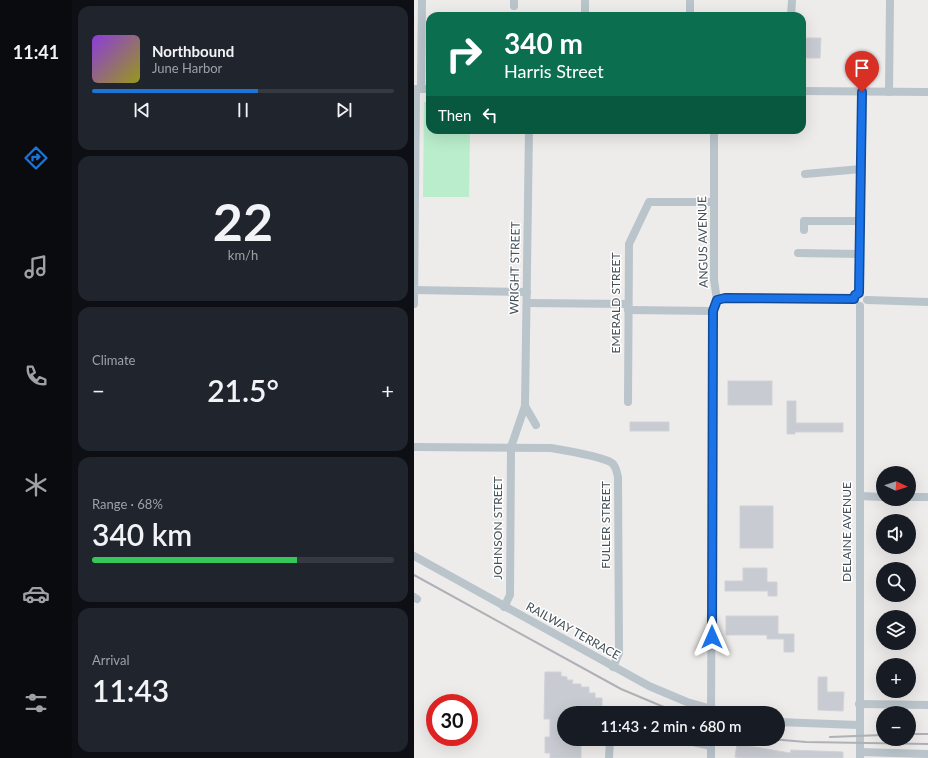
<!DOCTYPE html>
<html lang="en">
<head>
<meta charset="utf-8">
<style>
	:root { --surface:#171b24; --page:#20242c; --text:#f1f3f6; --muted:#9ea1a6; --line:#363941; --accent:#1b75d9 }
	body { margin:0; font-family:Lato,sans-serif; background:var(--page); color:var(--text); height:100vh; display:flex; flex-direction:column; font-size:15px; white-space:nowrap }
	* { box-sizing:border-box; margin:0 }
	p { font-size:13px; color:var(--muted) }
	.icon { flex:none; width:22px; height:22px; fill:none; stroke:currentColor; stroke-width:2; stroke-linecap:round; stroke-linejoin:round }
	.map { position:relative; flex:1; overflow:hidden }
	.side { display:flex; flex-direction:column; gap:6px; padding:6px; background:#0d0f14; width:342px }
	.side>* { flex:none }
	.banner { position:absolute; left:12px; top:12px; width:380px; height:122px; border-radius:12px; box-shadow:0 4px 16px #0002; background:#0b6e4f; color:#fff; overflow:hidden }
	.needle { width:26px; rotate:94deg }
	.fabs { position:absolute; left:462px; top:466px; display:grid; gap:8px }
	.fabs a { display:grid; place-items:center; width:40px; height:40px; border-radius:50%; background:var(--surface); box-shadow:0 4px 16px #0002; font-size:20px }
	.speed { position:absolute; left:12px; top:694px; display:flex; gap:8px; font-size:20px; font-weight:700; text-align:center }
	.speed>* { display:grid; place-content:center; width:52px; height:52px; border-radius:50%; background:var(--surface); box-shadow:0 4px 16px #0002; line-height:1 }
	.speed .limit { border:6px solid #d22; background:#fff; color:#111 }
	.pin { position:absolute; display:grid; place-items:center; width:34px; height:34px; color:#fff; margin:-41px -17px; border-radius:50% 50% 50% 0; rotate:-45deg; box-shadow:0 0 4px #0007 }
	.pin .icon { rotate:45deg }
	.me { position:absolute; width:44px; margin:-22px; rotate:0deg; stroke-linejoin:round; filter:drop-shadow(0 0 3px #0008) }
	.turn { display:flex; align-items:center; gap:14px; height:84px; padding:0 12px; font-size:18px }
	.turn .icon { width:52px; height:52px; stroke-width:2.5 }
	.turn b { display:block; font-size:28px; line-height:34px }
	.then { display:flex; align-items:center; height:38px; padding:0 12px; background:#0003; gap:8px; font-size:15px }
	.big { font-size:30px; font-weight:600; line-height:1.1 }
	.side .widget { flex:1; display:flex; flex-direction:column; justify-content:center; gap:6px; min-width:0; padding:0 14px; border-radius:12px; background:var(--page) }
	.side .dial { align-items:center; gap:0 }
	.dial b { font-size:52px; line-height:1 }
	.song { display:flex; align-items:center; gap:12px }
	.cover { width:48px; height:48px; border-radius:6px; background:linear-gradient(135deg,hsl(270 70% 55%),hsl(60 70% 35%)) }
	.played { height:4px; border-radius:2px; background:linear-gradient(90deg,var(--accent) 55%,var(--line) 55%) }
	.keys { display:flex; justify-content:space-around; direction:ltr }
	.heat { display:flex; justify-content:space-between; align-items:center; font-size:22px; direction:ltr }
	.charge { height:6px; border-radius:3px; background:linear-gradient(90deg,#34c759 68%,var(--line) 0) }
	.trip { position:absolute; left:143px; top:706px; width:228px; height:40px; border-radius:20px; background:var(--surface); box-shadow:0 4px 16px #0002; font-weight:600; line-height:40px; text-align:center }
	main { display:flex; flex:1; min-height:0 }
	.tabs { display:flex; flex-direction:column; width:72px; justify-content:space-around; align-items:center; background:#090b0e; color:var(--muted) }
	.tabs .icon { width:28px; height:28px }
	.tabs .current { color:var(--accent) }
	.tabs b { font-size:18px; color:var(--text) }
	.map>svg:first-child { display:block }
	.green { fill:#b9edcb }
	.building { fill:#c8cbd1; stroke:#cfd2d7 }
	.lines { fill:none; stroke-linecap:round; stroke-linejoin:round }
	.minor { stroke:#bac4cb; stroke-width:8 }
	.rail { stroke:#aeb1b6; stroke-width:2 }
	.route-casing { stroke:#114b97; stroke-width:10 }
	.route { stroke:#1a73e8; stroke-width:7 }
	.labels { text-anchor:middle; stroke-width:3; stroke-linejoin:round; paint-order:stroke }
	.street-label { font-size:12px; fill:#445058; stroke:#fff }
</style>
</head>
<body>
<main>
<nav class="tabs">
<b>11:41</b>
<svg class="icon current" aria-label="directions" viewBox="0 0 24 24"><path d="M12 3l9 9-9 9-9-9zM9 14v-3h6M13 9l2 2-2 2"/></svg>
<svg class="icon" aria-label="music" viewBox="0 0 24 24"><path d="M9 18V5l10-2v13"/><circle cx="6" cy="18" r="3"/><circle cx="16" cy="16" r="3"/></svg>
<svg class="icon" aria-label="phone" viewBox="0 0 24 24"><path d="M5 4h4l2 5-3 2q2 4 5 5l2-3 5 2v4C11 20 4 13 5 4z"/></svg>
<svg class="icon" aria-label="climate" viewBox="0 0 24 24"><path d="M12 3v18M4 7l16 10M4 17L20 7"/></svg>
<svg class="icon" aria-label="car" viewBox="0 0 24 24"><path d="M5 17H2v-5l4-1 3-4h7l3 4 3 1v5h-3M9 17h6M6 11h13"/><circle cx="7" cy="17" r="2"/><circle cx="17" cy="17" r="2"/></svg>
<svg class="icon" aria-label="filters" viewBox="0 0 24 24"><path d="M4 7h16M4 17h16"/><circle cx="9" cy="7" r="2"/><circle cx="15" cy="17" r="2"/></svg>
</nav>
<section class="side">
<div class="widget">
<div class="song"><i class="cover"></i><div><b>Northbound</b><p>June Harbor</p></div></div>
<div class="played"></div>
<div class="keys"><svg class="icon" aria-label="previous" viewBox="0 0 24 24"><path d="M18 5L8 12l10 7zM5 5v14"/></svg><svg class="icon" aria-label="pause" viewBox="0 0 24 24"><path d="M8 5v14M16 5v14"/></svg><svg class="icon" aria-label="next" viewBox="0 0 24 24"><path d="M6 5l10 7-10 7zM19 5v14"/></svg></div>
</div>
<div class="widget dial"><b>22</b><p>km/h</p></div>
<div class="widget"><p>Climate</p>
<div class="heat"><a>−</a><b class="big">21.5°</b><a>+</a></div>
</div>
<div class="widget"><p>Range · 68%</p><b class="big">340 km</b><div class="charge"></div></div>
<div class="widget"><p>Arrival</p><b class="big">11:43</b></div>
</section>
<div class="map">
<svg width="514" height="758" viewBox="0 0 514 758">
	<rect width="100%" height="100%" fill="#eeebeb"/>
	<!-- green -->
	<path class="green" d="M10,102H16V130H56L55,197H9Z"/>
	<!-- building -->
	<g class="building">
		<path d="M392,38H407L406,58H392Z"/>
		<rect x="314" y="381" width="44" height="24"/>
		<path d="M373,401H382V423H429V432H381V434H373Z"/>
		<rect x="216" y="422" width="39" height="9"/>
		<rect x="326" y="506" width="33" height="42"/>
		<path d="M329,568H353V582H363V596H354V591H311V581H329Z"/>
		<path d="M312,616H364V634H380V652H370V639H353V635H312Z"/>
		<path d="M131,672H147V676L153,677V680H159L158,684H167V687H175V693H181V698H188V706H167L166,713H150V739H167V758H136V753H131V737H136V719H130Z"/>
		<path d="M404,677H413V692H430L429,711L404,710Z"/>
		<path d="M323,744L376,753L377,750L429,752V758H330L321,757Z"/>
	</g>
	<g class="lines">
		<!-- minor -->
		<g class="minor">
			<path d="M100,6V0"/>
			<path d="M171,16V0"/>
			<path d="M276,16V0"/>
			<path d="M377,16L378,0"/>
			<path d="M3,89H16"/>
			<path d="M7,89L8,0"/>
			<path d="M388,91L514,92"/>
			<path d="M475,92L476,0"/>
			<path d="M391,174L447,169"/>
			<path d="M390,230V221H447"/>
			<path d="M384,253L446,254"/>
			<path d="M0,290L113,292"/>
			<path d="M445,293L449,92"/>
			<path d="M303,300L311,298L440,299"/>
			<path d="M453,300L514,302"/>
			<path d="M113,303L214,304"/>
			<path d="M0,304L2,89"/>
			<path d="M446,306V758"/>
			<path d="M214,310L299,311"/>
			<path d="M214,402L215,244L235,202H300"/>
			<path d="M111,406L122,425"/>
			<path d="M0,447L137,448C149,450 189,457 198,463C202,466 203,473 204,477L205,653L199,667"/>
			<path d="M446,496L469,497"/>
			<path d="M495,497H514"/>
			<path d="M0,556L235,686L273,702L312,713"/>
			<path d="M0,597L3,599"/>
			<path d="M90,607L96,595L97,447L111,406L115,130"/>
			<path d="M445,704L514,705"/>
			<path d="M297,713L299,311L303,300L300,280V130"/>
			<path d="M364,722L444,725"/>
			<path d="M265,739L297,746"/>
			<path d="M446,752L514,754"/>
			<path d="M195,758L196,739"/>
			<path d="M297,758V739"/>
		</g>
		<!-- rail -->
		<g class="rail">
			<path d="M0,575L207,689L264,713"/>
			<path d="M495,734H514"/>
			<path d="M416,737L469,735"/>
			<path d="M357,739L392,742L514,744"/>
		</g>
	</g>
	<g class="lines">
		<!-- route casing -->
		<g class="route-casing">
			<path id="route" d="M298,637L299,311L303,300L311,298L440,299L441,295L445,293L448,92"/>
		</g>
		<!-- route -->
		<use href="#route" class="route"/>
	</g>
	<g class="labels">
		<!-- street labels -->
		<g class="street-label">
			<text transform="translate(289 242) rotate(-91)" y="4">ANGUS AVENUE</text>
			<text transform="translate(101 268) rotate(-89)" y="4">WRIGHT STREET</text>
			<text transform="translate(202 303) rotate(-90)" y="4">EMERALD STREET</text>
			<text transform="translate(192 525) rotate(-90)" y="4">FULLER STREET</text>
			<text transform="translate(84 528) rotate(-90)" y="4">JOHNSON STREET</text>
			<text transform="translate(433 532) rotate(-90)" y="4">DELAINE AVENUE</text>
			<text transform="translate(159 631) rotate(29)" y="4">RAILWAY TERRACE</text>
		</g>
	</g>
</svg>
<div class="fabs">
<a><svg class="needle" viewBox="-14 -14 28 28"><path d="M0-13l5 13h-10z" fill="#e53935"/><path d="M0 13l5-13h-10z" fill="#9ea1a6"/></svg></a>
<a><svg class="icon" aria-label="sound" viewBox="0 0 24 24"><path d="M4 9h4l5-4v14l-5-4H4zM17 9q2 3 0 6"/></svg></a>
<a><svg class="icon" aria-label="search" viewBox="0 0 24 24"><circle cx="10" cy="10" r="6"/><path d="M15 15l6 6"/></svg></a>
<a><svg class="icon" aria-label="layers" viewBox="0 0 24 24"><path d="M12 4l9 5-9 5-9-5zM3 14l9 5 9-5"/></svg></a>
<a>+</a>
<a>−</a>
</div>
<div class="speed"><div class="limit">30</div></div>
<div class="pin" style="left:448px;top:92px;background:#d93025"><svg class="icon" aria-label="arrive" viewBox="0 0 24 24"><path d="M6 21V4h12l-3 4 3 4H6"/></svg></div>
<svg class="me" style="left:298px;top:637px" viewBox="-20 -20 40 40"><path d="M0-17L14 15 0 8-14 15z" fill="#1a73e8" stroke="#fff" stroke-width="4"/></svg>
<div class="trip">11:43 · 2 min · 680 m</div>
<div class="banner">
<div class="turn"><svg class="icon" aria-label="right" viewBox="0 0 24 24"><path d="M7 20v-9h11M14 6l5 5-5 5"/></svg><div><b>340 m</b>Harris Street</div></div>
<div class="then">Then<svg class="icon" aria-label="left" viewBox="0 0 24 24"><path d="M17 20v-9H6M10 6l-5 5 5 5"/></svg></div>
</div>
</div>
</main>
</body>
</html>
